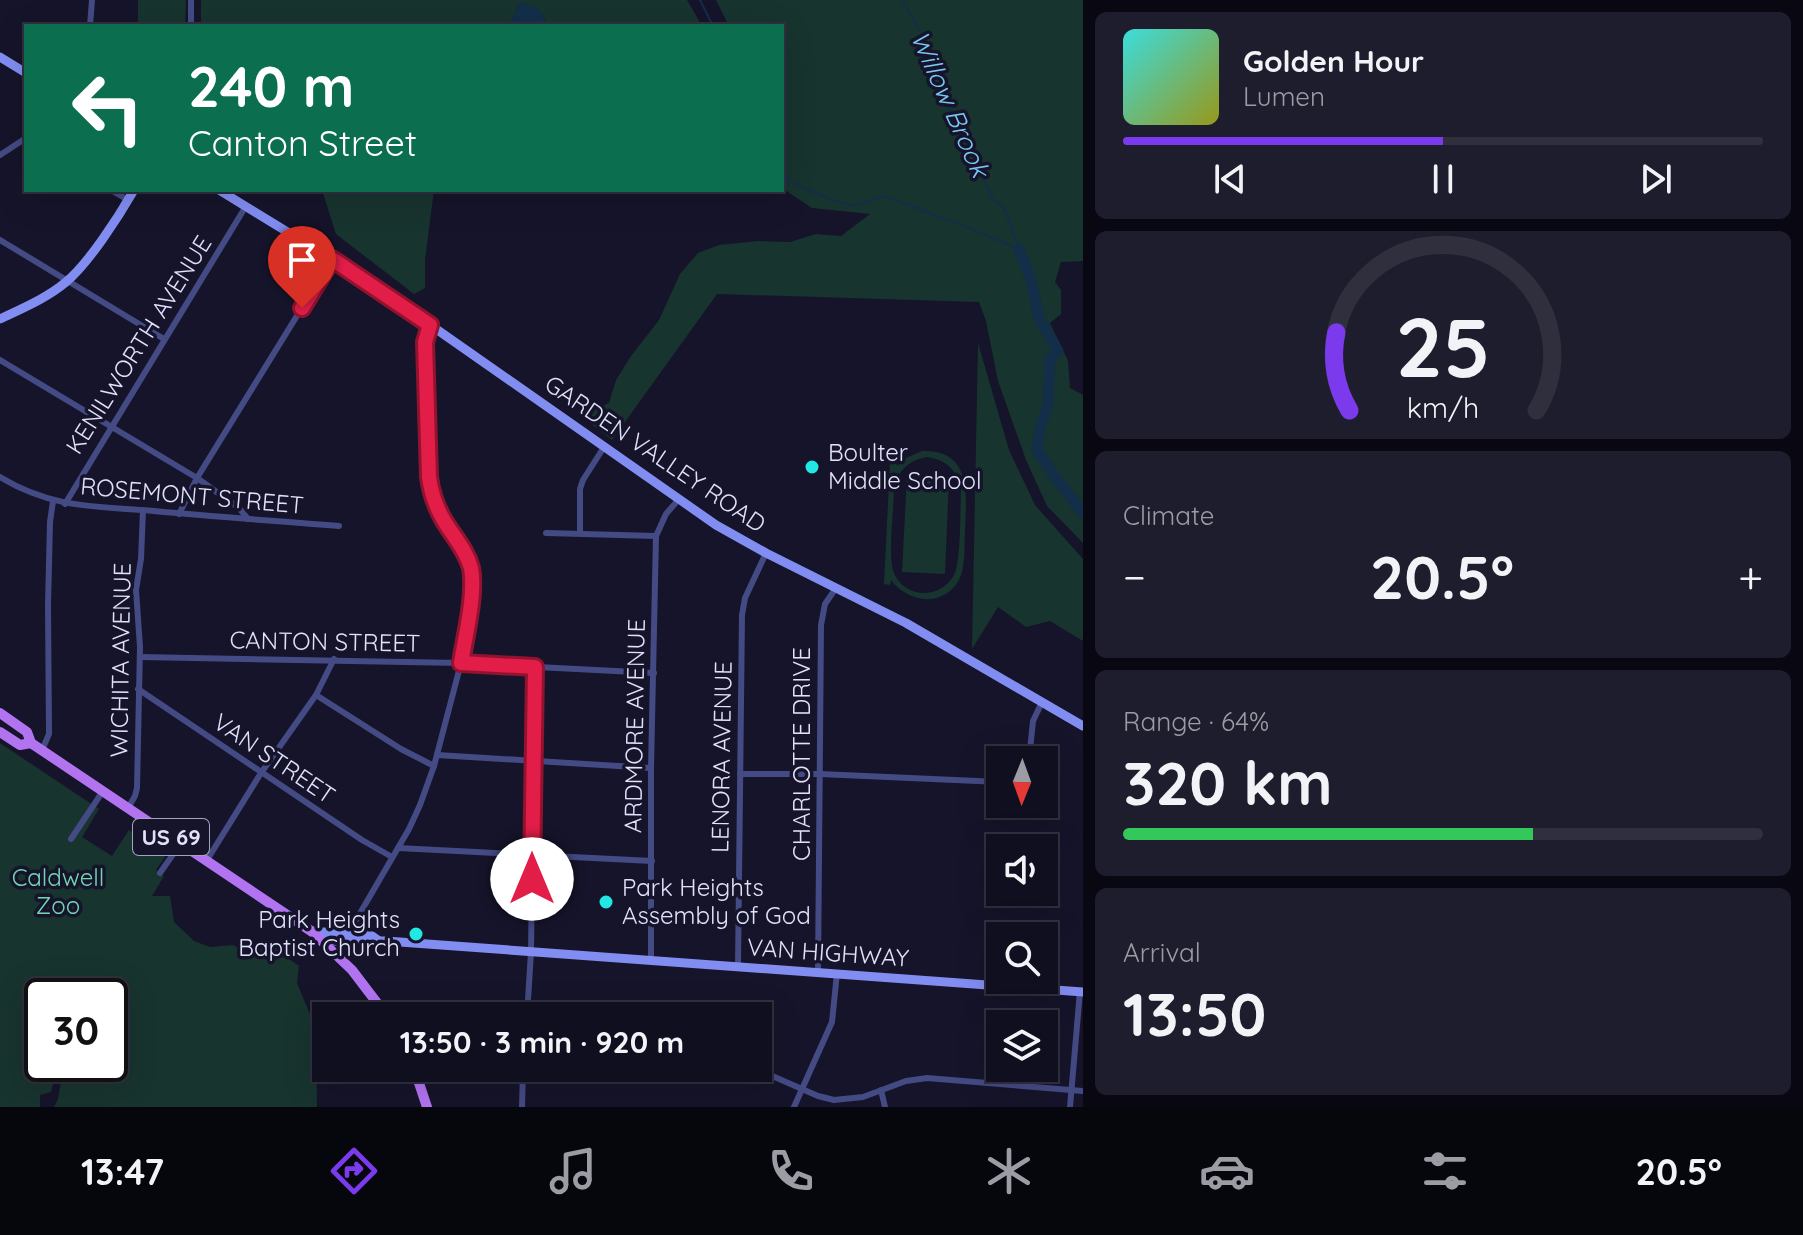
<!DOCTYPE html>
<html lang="en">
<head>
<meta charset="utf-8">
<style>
	:root { --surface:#100f20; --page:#1e1d2d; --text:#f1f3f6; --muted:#9c9ca5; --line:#302f3e; --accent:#7c3aed }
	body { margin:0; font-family:Quicksand,sans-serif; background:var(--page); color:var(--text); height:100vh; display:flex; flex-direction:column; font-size:30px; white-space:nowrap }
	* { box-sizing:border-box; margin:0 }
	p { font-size:26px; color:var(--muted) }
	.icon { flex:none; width:44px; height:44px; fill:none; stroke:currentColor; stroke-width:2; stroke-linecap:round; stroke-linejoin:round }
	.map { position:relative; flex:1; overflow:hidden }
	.side { display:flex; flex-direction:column; gap:12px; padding:12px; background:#090812; width:720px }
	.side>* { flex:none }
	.hud { position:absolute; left:24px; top:24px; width:760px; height:168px; border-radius:0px; box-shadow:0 8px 32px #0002,0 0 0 2px var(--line); background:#0b6e4f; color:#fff; overflow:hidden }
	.needle { width:52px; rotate:181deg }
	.tools { position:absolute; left:986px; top:746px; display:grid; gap:16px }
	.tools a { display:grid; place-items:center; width:72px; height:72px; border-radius:0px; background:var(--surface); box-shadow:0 8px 32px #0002,0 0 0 2px var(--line); font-size:40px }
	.speed { position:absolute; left:24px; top:978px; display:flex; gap:16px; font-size:40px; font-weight:700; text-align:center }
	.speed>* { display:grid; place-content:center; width:104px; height:104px; border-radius:50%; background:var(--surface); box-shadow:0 8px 32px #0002,0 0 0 2px var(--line); line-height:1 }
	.speed .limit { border:4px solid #111; border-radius:12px; background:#fff; color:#111 }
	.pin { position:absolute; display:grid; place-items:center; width:68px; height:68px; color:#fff; margin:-82px -34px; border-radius:50% 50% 50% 0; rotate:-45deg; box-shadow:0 0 8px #0007 }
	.pin .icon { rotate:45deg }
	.me { position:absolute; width:88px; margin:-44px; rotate:0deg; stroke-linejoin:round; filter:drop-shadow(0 0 6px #0008) }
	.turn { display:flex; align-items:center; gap:28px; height:168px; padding:0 32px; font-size:36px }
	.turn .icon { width:104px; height:104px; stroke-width:2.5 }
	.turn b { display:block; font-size:56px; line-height:68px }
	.big { font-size:60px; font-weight:700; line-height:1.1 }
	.side .card { flex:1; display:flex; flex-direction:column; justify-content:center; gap:12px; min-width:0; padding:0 28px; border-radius:12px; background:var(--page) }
	.side .dial { align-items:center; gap:0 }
	.dial svg { height:208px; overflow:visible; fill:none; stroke:var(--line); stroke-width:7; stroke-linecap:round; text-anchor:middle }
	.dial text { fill:var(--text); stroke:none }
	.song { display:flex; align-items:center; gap:24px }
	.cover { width:96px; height:96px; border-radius:12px; background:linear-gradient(135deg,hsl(180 70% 55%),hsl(60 70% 35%)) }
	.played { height:8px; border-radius:4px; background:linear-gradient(90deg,var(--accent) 50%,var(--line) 50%) }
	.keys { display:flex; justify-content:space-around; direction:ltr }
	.heat { display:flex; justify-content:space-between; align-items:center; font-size:44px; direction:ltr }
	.charge { height:12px; border-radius:6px; background:linear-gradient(90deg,#34c759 64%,var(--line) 0) }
	.trip { position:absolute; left:312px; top:1002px; width:460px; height:80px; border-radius:0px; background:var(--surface); box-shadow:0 8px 32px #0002,0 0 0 2px var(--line); font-weight:700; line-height:80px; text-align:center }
	.menu { display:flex; height:128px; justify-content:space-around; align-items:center; background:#06060d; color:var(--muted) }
	.menu .icon { width:56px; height:56px }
	.menu .on { color:var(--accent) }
	.menu b { font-size:36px; color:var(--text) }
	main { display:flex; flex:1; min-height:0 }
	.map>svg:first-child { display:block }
	.green { fill:#18342f; fill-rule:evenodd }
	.water { fill:#132e49 }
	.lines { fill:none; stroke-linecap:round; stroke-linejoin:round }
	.stream { stroke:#132e49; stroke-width:2 }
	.river { stroke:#132e49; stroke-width:11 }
	.street { stroke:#444a84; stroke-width:6 }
	.secondary { stroke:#828df2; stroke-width:9 }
	.primary { stroke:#b273f0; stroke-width:10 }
	.route-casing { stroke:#92132f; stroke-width:20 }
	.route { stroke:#e11d48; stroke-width:14 }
	.poi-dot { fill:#21e8e3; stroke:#15142a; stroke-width:3 }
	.labels { text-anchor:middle; stroke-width:7; stroke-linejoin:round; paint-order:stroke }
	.shield { fill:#15142a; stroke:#a4a4bd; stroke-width:2 }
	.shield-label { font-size:22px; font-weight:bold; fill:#e1e1fc }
	.street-label { font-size:24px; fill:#e1e1fc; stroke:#15142a }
	.poi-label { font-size:24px; fill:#e1e1fc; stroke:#15142a; text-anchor:start }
	.park-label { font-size:24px; fill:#73d6b1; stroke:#15142a }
	.water-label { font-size:26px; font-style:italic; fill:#7ac8f1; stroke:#15142a }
</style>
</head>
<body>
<main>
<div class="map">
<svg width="1083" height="1107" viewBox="0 0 1083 1107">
	<rect width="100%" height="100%" fill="#15142a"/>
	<!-- green -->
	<g class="green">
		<path d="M138,0H186L185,26H138Z"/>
		<path d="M201,0H687L702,26H547C542,9 536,7 519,3L510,26H201Z"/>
		<path d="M716,0H1083V261L1061,262L1055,282L1061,290V314L1050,323L1068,361L1070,388L1083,395V543L1047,506L1026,460L998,381L986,321L979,302L717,294L612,440L581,416L609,403L616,380L631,356L659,320L680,274L698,253L719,245L758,241L790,242L816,234L841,236L870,214L812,208L782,188V26H729Z"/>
		<path d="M322,190H434L425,260V288L414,294L336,234Z"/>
		<path d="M978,343L1009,450L1035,505L1083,559V641L1050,621L1026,627L998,607L972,649Z"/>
		<path d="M922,451C973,449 966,496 965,531C964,546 966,566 959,580C943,608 908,603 891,580L890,585L884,584L890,462H896L897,466L906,458ZM927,457C947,460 958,471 961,491C960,510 961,557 955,573C950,584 939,592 926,593C911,594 897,584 893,570C888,554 894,507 894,488C898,470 909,460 927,457Z"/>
		<path d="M907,476L949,478L945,574L902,572Z"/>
		<path d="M0,743L99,809L82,837L112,856L129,830L166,855L156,870L164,876L152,896H170L174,922L194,941L210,947L233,945L253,956L269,942L284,948L289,959L299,966L297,983L311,1017L326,1018V1021L316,1044L317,1107H54L58,1099L64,1064H110V996H49L46,990L47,996H42V1064H51L49,1070L56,1074L51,1092L40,1095V1107H0Z"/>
	</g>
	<!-- water -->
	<path class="water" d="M519,3C536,6 542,9 547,26H510Z"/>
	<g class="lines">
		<!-- stream -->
		<g class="stream">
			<path d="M700,0L713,26"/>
			<path d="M902,0L933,54L948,107L992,198L1004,208L1019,249"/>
			<path d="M782,170L788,181L825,197L853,206L884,196L967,227L1018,249"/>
		</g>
		<!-- river -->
		<path class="river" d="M1019,249L1031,280L1039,318L1058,351L1050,359L1048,406L1040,427L1037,450L1055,477L1083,513"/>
		<!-- street -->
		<g class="street">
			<path d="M90,26L92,0"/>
			<path d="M191,26V0"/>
			<path d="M0,155L26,138"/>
			<path d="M111,190L128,200"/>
			<path d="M0,240L164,339"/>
			<path d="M0,360L197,478L239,508L248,519"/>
			<path d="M0,477C53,509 96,506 154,511C216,517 278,521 339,526"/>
			<path d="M65,504L246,206"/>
			<path d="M179,514L197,478L332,259"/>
			<path d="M546,533L656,536"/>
			<path d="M580,533V489L583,480L604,447"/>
			<path d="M140,657L461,663L654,673"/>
			<path d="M138,689L362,840L392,857"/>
			<path d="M316,695L401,749L434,766"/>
			<path d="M42,750L49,734L48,605L50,522L53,501"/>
			<path d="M437,755L651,768"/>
			<path d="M1029,760L1033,721L1042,702"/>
			<path d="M740,774H820L1000,782"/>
			<path d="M128,808L135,796L137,788L140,647L136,590L141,559L143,510"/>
			<path d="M71,839L103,791"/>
			<path d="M398,848L652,861"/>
			<path d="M207,860L261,773L316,695L334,659"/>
			<path d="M160,873L181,843"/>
			<path d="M348,934L409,829L420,805L434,766L461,663L471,598V569L461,545L437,508L432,492L429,477L425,342L430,325"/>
			<path d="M651,960V768L656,536L666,514L679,499"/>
			<path d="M738,967L742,615L745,598L766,553"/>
			<path d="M818,972L821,625L825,604L836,588"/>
			<path d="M527,1016L531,952L535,667"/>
			<path d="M754,1068L818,1096L834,1100L863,1097L906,1081L927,1078L1083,1091"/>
			<path d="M881,1090L885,1107"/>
			<path d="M522,1107L523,1068"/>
			<path d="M794,1107L832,1022L837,973"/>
			<path d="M1070,1107L1080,991"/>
		</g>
		<!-- secondary -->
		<g class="secondary">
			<path d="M0,57L26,73"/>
			<path d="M219,190L369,282L716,525L766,553L906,623L1083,726"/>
			<path d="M0,319C23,308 47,298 66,282C89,263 119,216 134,190"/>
			<path d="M311,931L372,936L379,941"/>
			<path d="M322,940L370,944L379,941H386L1083,992"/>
		</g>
		<!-- primary -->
		<g class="primary">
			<path d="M0,713L27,732L31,743L311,931L352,970L387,1016"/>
			<path d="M0,732L20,745L31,743"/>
			<path d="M414,1068L427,1107"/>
		</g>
	</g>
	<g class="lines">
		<!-- route casing -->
		<g class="route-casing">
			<path id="route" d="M302,308L332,259L430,325L425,342L429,477C431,492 435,505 443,519C452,535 466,549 471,568C476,594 465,637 461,663L535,667L532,879"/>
		</g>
		<!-- route -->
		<use href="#route" class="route"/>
	</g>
	<!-- markers -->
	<g class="poi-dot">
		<circle cx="812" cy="467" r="8"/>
		<circle cx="606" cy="902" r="8"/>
		<circle cx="416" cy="934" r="8"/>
	</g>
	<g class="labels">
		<!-- shield labels -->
		<rect class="shield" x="133" y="819" width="76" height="36" rx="6"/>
		<g class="shield-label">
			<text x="171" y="845">US 69</text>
		</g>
		<!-- street labels -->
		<g class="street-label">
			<text transform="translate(139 345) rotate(-58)" y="8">KENILWORTH AVENUE</text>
			<text transform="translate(655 454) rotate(34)" y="8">GARDEN VALLEY ROAD</text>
			<text transform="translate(192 496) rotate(5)" y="8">ROSEMONT STREET</text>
			<text transform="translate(325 642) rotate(1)" y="8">CANTON STREET</text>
			<text transform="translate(121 660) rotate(-89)" y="8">WICHITA AVENUE</text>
			<text transform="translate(635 726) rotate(-89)" y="8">ARDMORE AVENUE</text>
			<text transform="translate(802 754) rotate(-90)" y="8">CHARLOTTE DRIVE</text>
			<text transform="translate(722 757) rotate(-89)" y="8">LENORA AVENUE</text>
			<text transform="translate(274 759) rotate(34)" y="8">VAN STREET</text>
			<text transform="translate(828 953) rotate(4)" y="8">VAN HIGHWAY</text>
		</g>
		<!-- poi labels -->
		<g class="poi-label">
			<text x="828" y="461">Boulter<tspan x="828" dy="28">Middle School</tspan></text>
			<text x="622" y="896">Park Heights<tspan x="622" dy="28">Assembly of God</tspan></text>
			<text x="400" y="928" text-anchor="end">Park Heights<tspan x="400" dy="28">Baptist Church</tspan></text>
		</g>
		<!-- park labels -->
		<g class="park-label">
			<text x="58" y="886">Caldwell<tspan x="58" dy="28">Zoo</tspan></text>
		</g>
		<!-- water labels -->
		<g class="water-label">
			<text transform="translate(950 104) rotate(66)" y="9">Willow Brook</text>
		</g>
	</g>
</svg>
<div class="tools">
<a><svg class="needle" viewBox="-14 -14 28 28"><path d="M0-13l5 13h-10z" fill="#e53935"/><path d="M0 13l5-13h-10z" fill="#9c9ca5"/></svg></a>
<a><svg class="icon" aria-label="sound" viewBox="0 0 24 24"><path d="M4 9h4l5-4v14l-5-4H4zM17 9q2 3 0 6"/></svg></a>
<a><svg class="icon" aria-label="search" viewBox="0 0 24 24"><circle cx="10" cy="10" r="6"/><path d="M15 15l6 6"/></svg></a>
<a><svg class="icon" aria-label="layers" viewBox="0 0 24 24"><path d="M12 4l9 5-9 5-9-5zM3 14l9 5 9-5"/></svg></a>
</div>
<div class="speed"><div class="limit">30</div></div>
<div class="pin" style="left:302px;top:308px;background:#d93025"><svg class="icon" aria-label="arrive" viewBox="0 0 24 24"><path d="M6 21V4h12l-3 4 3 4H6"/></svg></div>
<svg class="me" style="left:532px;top:879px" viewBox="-20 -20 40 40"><circle r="19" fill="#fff"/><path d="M0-13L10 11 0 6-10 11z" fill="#e11d48"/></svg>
<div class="trip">13:50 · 3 min · 920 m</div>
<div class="hud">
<div class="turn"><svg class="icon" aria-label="left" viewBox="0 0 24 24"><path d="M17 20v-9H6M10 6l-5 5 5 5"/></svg><div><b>240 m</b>Canton Street</div></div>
</div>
</div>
<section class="side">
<div class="card">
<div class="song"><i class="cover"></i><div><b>Golden Hour</b><p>Lumen</p></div></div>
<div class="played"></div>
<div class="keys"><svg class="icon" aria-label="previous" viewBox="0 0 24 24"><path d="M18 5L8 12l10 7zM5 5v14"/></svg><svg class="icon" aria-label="pause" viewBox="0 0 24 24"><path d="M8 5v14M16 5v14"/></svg><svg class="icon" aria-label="next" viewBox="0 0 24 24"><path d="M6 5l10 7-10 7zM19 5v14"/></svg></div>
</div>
<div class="card dial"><svg viewBox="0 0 100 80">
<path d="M14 69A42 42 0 1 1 86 69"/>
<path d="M14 69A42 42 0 0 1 9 39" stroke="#7c3aed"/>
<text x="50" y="56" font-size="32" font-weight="700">25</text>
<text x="50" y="72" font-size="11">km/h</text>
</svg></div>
<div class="card"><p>Climate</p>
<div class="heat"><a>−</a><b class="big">20.5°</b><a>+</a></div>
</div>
<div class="card"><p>Range · 64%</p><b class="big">320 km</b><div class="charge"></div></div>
<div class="card"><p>Arrival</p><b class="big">13:50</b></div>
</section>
</main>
<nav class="menu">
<b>13:47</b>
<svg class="icon on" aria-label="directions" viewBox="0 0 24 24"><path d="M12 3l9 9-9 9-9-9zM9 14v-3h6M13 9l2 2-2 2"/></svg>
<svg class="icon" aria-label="music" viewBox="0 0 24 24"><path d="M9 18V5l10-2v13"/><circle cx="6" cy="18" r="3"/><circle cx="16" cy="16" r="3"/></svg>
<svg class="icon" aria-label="phone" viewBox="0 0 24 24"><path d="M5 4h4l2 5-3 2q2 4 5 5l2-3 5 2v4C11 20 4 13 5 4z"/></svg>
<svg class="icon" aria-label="climate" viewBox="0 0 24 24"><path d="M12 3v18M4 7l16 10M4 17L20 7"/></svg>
<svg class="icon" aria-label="car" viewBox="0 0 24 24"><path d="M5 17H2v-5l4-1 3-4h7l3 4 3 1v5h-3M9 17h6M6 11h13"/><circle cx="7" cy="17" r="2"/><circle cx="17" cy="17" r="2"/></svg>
<svg class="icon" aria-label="filters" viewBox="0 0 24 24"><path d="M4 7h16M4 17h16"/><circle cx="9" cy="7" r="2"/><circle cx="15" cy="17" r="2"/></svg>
<b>20.5°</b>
</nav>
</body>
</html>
